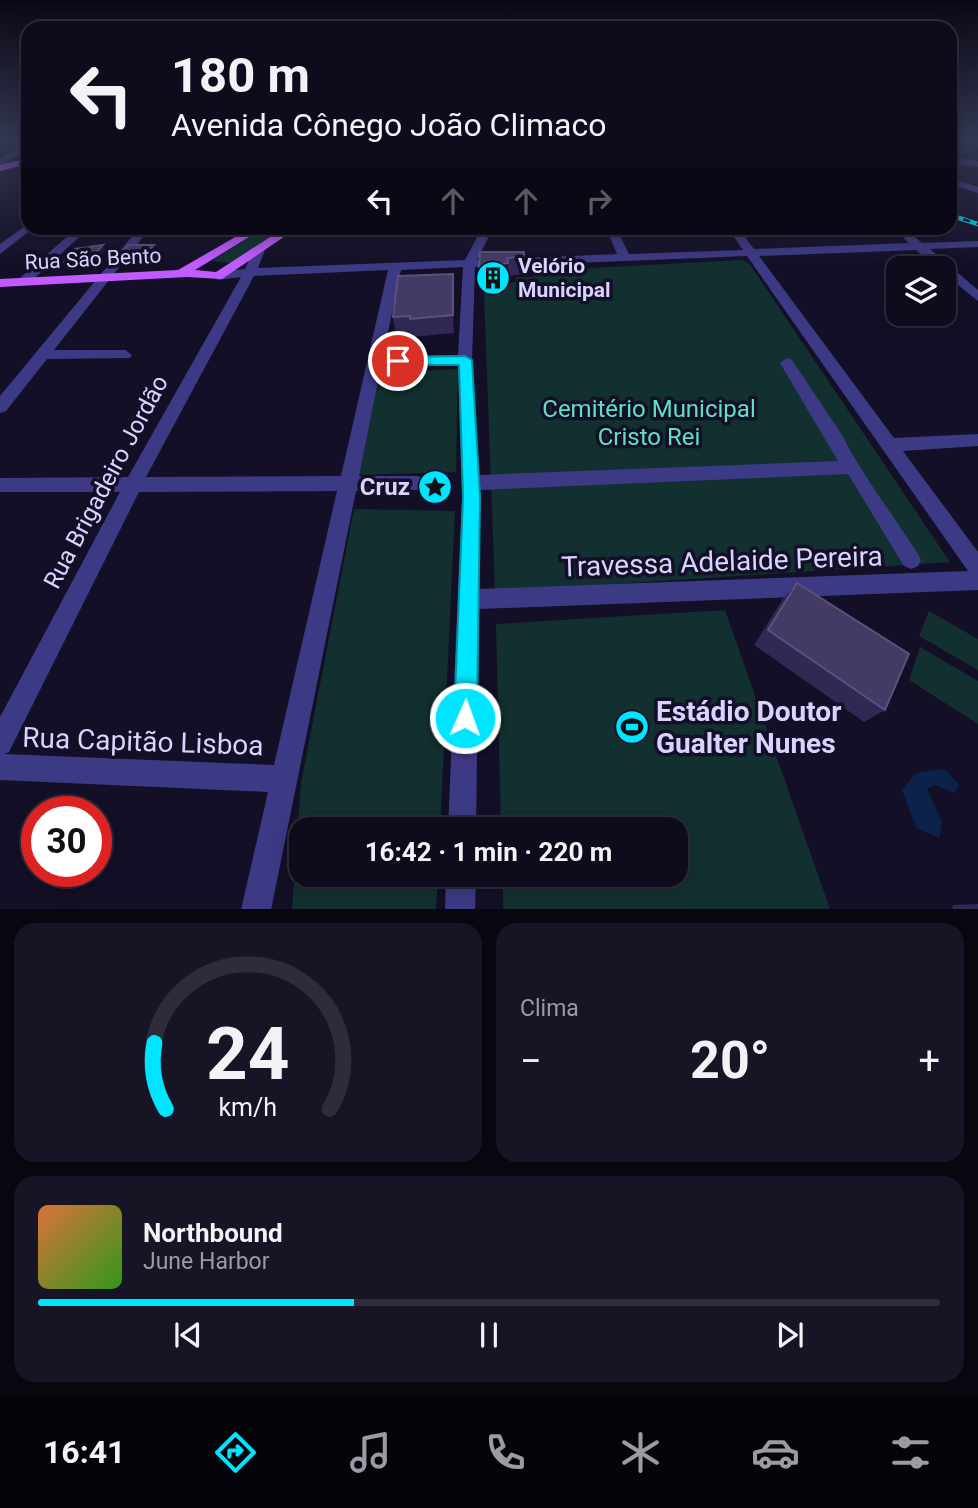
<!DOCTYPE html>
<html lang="pt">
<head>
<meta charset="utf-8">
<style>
	:root { --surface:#0e0b1c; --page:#171425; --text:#f1f3f6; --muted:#9b9ba3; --line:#2e2b3b; --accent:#00e5ff }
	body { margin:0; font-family:Roboto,sans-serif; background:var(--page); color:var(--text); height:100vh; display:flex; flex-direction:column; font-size:26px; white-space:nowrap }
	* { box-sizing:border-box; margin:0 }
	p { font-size:23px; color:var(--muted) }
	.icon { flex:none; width:38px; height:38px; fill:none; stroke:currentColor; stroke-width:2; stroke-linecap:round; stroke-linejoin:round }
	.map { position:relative; height:909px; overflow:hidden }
	.side { display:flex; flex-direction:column; gap:14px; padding:14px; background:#08060f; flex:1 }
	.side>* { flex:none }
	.guide { position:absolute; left:21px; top:21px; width:936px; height:214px; border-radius:21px; box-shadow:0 4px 18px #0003,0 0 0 2px var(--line); background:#0e0b1c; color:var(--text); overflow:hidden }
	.controls { position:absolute; left:886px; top:256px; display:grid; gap:14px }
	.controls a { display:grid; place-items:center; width:70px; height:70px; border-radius:14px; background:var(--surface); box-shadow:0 4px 18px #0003,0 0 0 2px var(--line); font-size:35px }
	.speed { position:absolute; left:21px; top:796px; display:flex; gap:14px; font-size:35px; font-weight:700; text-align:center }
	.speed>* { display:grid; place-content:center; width:91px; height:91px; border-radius:50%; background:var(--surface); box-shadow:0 4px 18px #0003,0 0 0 2px var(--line); line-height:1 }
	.speed .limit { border:10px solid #d22; background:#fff; color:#111 }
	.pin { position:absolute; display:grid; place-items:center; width:60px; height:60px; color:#fff; margin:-30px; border:4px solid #fff; border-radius:50%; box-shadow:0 2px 7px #0007 }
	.me { position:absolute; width:77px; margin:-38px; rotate:2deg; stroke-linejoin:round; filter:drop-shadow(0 0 5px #0008) }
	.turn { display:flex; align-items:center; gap:24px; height:147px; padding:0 35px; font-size:32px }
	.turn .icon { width:91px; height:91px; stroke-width:2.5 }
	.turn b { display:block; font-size:49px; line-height:60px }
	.lanes { display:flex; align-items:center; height:66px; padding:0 35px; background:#0003; justify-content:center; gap:35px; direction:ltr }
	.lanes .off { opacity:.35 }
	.big { font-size:52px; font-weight:700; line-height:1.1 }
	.side .tile { flex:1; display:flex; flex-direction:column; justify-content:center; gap:10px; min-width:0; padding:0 24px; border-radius:21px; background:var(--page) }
	.side .dial { align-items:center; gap:0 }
	.dial svg { height:182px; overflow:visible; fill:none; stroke:var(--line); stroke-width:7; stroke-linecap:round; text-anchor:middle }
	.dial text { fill:var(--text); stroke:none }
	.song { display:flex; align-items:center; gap:21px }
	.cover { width:84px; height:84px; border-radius:10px; background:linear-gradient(135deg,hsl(20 70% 55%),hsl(110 70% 35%)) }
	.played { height:7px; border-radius:4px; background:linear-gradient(90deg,var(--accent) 35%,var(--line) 35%) }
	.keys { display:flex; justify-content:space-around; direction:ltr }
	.heat { display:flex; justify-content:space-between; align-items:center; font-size:38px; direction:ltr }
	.side .tiles { flex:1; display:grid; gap:14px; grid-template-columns:1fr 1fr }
	.tile:last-child { grid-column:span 2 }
	.trip { position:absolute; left:289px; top:817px; width:399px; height:70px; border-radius:21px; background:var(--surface); box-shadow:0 4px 18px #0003,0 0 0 2px var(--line); font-weight:700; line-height:70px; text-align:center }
	.tabs { display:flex; height:112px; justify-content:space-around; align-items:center; background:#06040b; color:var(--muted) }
	.tabs .icon { width:49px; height:49px }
	.tabs .current { color:var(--accent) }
	.tabs b { font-size:32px; color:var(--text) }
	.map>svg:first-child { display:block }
	.green { fill:#12302f }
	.water { fill:#0c2248 }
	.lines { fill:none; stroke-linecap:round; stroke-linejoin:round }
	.minor { fill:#3d3a85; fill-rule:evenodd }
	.major { fill:#c25bff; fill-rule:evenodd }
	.rail-casing { stroke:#00e5ff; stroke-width:4.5 }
	.rail { stroke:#130f26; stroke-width:2.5; stroke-dasharray:7; stroke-linecap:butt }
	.wall { fill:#312854 }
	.shaded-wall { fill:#1d163a }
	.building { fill:#433a66; stroke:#5a527e; stroke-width:2 }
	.route { fill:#00e5ff; stroke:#0095a6; stroke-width:2 }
	.labels { text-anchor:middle; stroke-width:7; stroke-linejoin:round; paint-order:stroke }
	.far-street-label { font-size:21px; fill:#d9d4ff; stroke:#130f26 }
	.far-poi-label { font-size:21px; font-weight:bold; fill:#d9d4ff; stroke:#130f26; text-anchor:start }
	.park-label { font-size:24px; fill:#5fe0c0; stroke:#130f26 }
	.street-label { font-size:24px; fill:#d9d4ff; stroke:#130f26 }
	.poi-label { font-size:24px; font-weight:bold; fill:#d9d4ff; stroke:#130f26; text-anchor:end }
	.near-street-label { font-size:28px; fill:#d9d4ff; stroke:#130f26 }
	.near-poi-label { font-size:28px; font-weight:bold; fill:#d9d4ff; stroke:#130f26; text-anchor:start }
</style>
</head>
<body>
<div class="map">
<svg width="978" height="910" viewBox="0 0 978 910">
	<rect width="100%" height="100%" fill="#130f26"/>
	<!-- green -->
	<g class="green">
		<path d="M265,228H288L231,263L211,261Z"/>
		<path d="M742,260L749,263L950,562L495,592L484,293L496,289V284L515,282L516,277H533V271Z"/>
		<path d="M458,369L456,472L357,475L377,373Z"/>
		<path d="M354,509L455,511L440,829L301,830V875H438L436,909H292L301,783Z"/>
		<path d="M725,610L830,909H503V875H676V830L501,829L496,624Z"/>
		<path d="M929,611L978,639V670L919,636Z"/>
		<path d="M920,647L978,681V724L909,680Z"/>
	</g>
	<!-- water -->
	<path class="water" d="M938,769L947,771L959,785L954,793L935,785L927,789L942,822L939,838L916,828L902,790L916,773Z"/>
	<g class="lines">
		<!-- minor -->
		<g class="minor">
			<path d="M28,141V148L0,166V159Z"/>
			<path d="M950,157L978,161V167L950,163Z"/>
			<path d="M950,178L978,187V193L950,184Z"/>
			<path d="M28,224L32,229L0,254V244Z"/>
			<path d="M77,228H89L28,284H20V278Z"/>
			<path d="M139,228H150L54,350H125L132,355L130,358L47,359L6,411L0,413V396Z"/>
			<path d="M482,228H493L477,260L617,254L606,228H616L629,254L743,250L728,228H738L754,249L909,243L893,228H904L922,243L978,241V247L930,249L978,290V301L943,273V268H937L916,250L759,256L894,438L978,434V446L903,451L978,552V590L479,609L476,830H448L462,497L458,365L381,366L359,476H417L423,478L426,483L423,488L417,490L356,491L271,910H241L268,792L0,780V717L120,492H0V478L128,477L241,277L218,280L212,276L218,272L245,269L256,245L266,247L258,268L465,260ZM747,256L968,571L479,589L480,490L848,474L904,566L911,569L918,566L921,560L918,554C893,515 861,473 842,435L792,360L787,358L780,363L838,461L479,475L472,360L475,267ZM463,267L458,355L383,356L401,270ZM388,270L341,476L146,477L254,276ZM337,491L274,765L4,754L9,752L139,492Z"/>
			<path d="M446,875H476L475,910H445Z"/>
		</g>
		<!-- major -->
		<g class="major">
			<path d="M28,158V164L0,171V165Z"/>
			<path d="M251,228H264L195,270L216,272L284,228H297L222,279L187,277L0,287V279L178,270Z"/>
		</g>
		<!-- rail casing -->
		<g class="rail-casing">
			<path id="rail" d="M950,215L978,224"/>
		</g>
		<!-- rail -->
		<use href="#rail" class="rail"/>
	</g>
	<!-- wall -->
	<g class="wall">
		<path d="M82,228H136L130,234L87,235Z"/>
		<path d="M306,228H358V230L353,237L307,231Z"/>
		<path d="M106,249L90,266H67L64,262Z"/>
		<path d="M524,252L523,274L508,276V281L479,286V268Z"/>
		<path d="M453,274L454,333L412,337V334L396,335L393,317Z"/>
		<path d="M797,583L885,710L864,722L754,645L783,599Z"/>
		<path d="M978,904V909H952L953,905Z"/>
	</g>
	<!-- shaded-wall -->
	<g class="shaded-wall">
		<path d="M126,228H136L130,234Z"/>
		<path d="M351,228H358V230L353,237Z"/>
		<path d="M103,245L106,249L90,266L88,261Z"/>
		<path d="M154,245L158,254L150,262L123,266L118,257Z"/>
		<path d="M508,263V281L479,286V268Z"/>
		<path d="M453,274L454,292V333L453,315Z"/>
	</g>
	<!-- building -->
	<g class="building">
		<path d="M103,245L88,261L64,262L75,249Z"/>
		<path d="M128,245H154L146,253L118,257Z"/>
		<path d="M480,252H524V256L507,258L508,263L479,268Z"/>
		<path d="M453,274V315L410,319V316L393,317L398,276Z"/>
		<path d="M797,583L909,654L885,710L768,630Z"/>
	</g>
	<!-- sky -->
	<linearGradient id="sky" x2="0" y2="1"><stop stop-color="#0a0815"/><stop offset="0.52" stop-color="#333752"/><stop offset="1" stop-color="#333752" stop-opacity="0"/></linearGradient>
	<rect width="978" height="266" fill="url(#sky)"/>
	<!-- route -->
	<path class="route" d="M465,356L472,360L480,497L477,718L473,726L465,730L457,726L454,718L463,497L459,365H398L391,361L398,357Z"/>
	<!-- icons -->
	<defs>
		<g id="building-disc" transform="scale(1.75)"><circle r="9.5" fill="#00e5ff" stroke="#130f26"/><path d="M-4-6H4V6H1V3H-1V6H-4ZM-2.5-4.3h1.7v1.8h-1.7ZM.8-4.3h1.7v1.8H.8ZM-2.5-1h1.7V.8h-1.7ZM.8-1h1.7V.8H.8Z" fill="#111"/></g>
		<g id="sight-disc" transform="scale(1.75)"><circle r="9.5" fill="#00e5ff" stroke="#130f26"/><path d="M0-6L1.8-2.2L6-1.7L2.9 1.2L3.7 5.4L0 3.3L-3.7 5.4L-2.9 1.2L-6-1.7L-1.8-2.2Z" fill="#111"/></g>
		<g id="stadium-disc" transform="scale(1.75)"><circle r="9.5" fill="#00e5ff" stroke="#130f26"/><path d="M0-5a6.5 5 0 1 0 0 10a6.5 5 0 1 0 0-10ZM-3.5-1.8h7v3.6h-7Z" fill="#111"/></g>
	</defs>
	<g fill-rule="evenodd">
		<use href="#building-disc" x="493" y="278"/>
		<use href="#sight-disc" x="435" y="487"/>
		<use href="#stadium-disc" x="632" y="727"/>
	</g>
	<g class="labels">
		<!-- far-street labels -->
		<g class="far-street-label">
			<text transform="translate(93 259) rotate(-3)" y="7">Rua São Bento</text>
		</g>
		<!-- far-poi labels -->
		<g class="far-poi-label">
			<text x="518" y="273">Velório<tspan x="518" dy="24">Municipal</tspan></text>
		</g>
		<!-- park labels -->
		<g class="park-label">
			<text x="649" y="417">Cemitério Municipal<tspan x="649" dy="28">Cristo Rei</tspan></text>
		</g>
		<!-- street labels -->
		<g class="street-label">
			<text transform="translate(106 482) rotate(-62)" y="8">Rua Brigadeiro Jordão</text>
		</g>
		<!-- poi labels -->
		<g class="poi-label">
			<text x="410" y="495">Cruz</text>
		</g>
		<!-- near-street labels -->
		<g class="near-street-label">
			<text transform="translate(722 561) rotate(-2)" y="10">Travessa Adelaide Pereira</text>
			<text transform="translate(143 741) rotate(2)" y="10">Rua Capitão Lisboa</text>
		</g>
		<!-- near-poi labels -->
		<g class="near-poi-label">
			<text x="656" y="721">Estádio Doutor<tspan x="656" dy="32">Gualter Nunes</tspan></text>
		</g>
	</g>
</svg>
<div class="controls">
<a><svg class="icon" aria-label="layers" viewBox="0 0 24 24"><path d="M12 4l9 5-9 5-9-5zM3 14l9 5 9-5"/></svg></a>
</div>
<div class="speed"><div class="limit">30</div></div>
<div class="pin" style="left:398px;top:361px;background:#d93025"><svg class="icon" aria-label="arrive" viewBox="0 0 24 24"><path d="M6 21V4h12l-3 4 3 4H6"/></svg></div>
<svg class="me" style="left:465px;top:718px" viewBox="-20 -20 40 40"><circle r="17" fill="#00e5ff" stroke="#fff" stroke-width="3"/><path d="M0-11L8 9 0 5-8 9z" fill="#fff"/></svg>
<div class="trip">16:42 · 1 min · 220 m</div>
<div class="guide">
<div class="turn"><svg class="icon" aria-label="left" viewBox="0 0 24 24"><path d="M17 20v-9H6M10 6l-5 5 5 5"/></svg><div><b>180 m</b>Avenida Cônego João Climaco</div></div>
<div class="lanes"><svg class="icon" aria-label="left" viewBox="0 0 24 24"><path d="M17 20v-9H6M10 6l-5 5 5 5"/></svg><svg class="icon off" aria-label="ahead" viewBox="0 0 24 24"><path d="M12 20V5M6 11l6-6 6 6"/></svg><svg class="icon off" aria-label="ahead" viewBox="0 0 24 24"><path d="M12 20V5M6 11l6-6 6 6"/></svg><svg class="icon off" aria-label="right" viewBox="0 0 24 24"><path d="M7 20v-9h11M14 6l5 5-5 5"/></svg></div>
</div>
</div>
<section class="side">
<div class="tiles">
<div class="tile dial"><svg viewBox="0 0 100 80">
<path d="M14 69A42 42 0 1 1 86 69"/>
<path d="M14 69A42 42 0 0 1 9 40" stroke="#00e5ff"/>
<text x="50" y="56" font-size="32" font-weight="700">24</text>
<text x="50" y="72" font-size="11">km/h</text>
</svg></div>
<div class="tile"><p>Clima</p>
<div class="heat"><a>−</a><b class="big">20°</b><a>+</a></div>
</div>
<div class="tile">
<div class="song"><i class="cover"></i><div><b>Northbound</b><p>June Harbor</p></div></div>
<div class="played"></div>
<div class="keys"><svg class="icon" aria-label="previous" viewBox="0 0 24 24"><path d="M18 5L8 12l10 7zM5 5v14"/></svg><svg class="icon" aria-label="pause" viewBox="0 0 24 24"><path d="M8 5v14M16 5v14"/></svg><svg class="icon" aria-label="next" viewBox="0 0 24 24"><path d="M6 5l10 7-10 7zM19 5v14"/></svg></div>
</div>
</div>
</section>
<nav class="tabs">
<b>16:41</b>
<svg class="icon current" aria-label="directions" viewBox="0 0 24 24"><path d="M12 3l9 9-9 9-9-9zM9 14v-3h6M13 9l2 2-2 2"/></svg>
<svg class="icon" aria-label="music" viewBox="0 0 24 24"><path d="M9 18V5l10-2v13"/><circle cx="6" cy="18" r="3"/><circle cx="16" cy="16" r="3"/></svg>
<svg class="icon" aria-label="phone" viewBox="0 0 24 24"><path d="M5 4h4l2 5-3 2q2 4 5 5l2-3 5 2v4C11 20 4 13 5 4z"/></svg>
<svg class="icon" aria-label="climate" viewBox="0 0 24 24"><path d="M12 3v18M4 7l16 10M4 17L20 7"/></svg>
<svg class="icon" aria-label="car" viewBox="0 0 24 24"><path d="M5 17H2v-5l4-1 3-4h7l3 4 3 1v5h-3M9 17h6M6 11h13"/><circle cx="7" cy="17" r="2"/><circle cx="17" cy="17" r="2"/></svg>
<svg class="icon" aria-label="filters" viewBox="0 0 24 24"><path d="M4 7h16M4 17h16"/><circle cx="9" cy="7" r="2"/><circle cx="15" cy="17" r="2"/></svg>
</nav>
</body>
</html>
